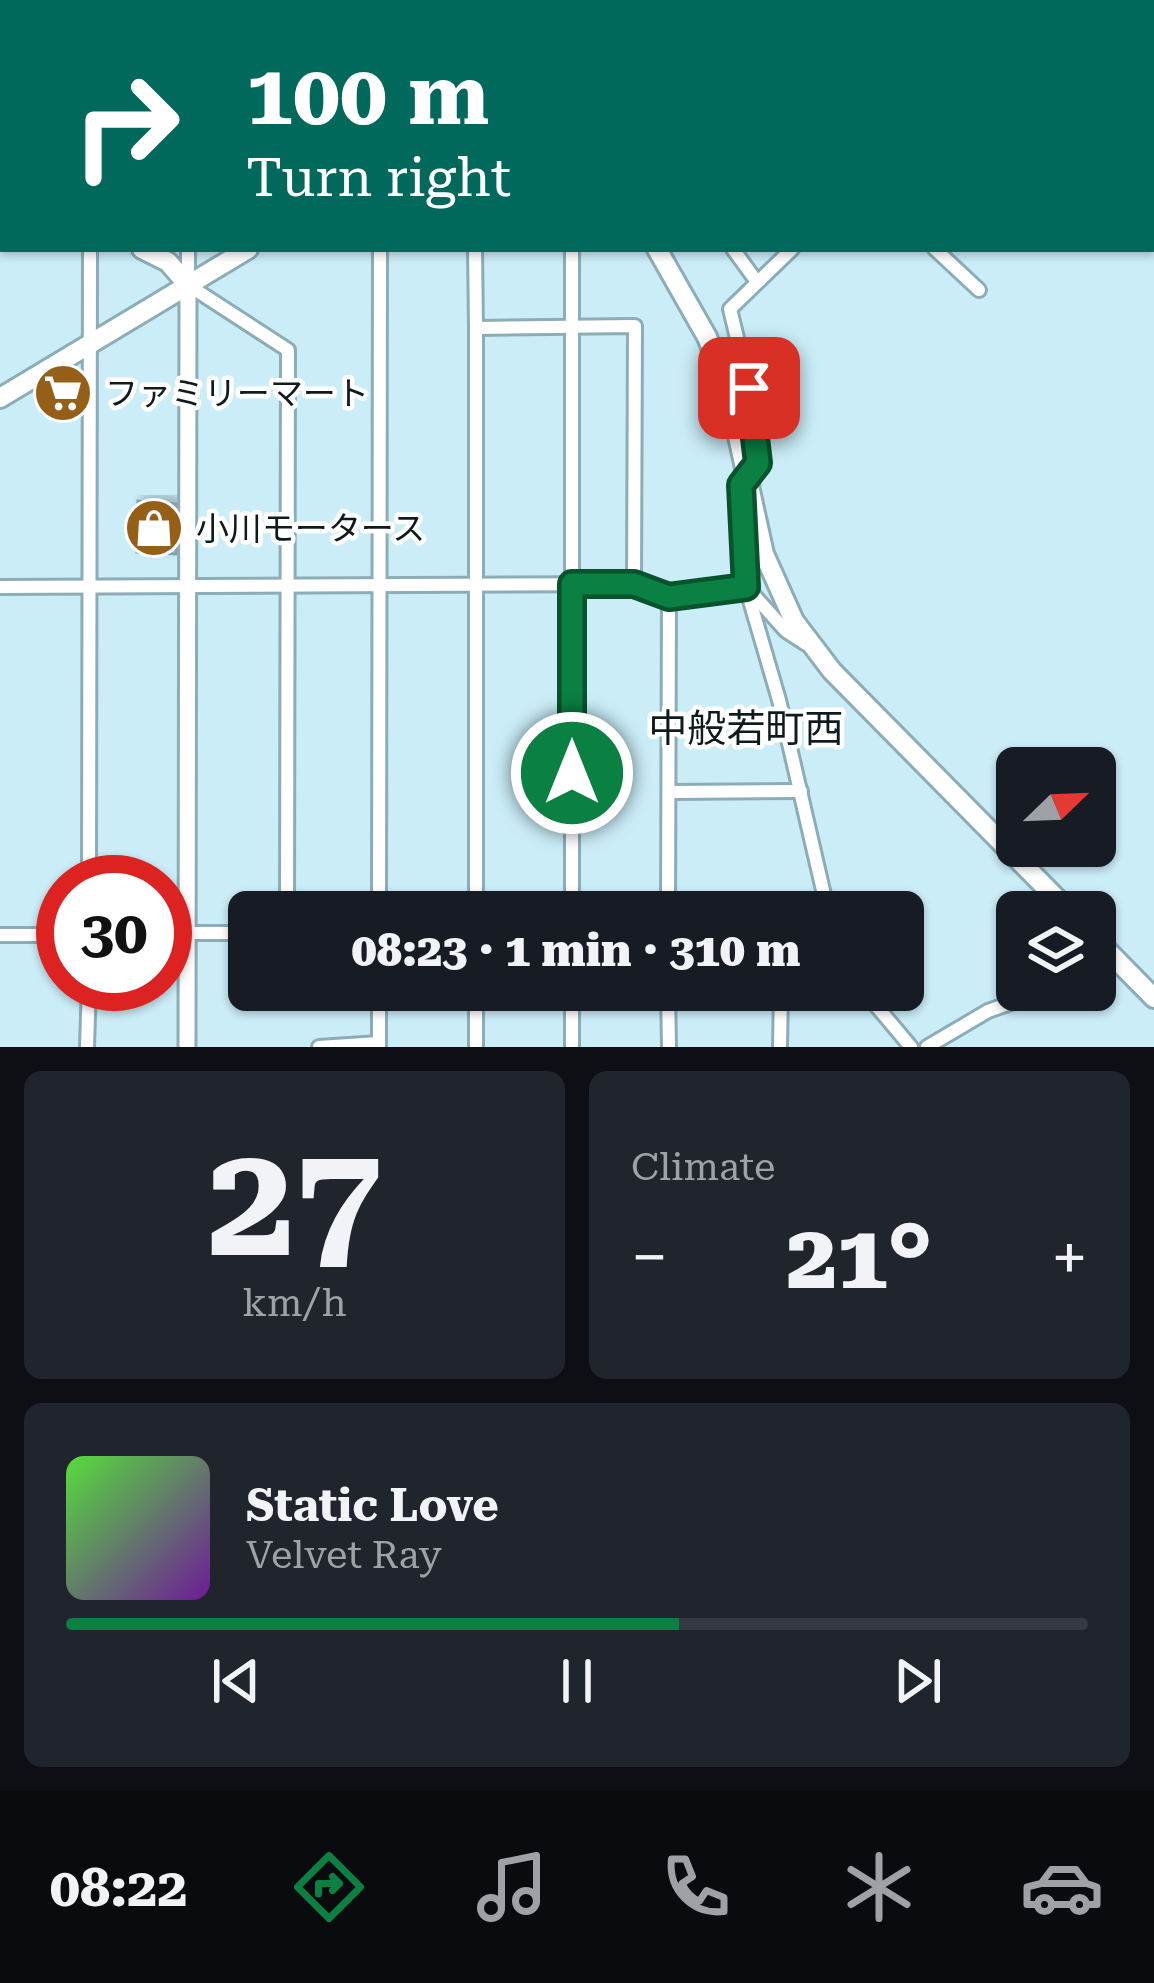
<!DOCTYPE html>
<html lang="en">
<head>
<meta charset="utf-8">
<style>
	:root { --surface:#171b24; --page:#20242c; --text:#f1f3f6; --muted:#9ea1a6; --line:#363941; --accent:#0b8043 }
	body { margin:0; font-family:"Roboto Serif","Noto Sans JP",serif; background:var(--page); color:var(--text); height:100vh; display:flex; flex-direction:column; font-size:45px; white-space:nowrap }
	* { box-sizing:border-box; margin:0 }
	p { font-size:39px; color:var(--muted) }
	.icon { flex:none; width:66px; height:66px; fill:none; stroke:currentColor; stroke-width:2; stroke-linecap:round; stroke-linejoin:round }
	.map { position:relative; height:1047px; overflow:hidden }
	.side { display:flex; flex-direction:column; gap:24px; padding:24px; background:#0d0f14; flex:1 }
	.side>* { flex:none }
	.banner { position:absolute; left:0px; top:0px; width:1155px; height:252px; box-shadow:0 3px 9px #0004; background:#00695c; color:#fff; overflow:hidden }
	.needle { width:78px; rotate:67deg }
	.buttons { position:absolute; left:996px; top:747px; display:grid; gap:24px }
	.buttons a { display:grid; place-items:center; width:120px; height:120px; border-radius:18px; background:var(--surface); box-shadow:0 3px 9px #0004; font-size:60px }
	.speed { position:absolute; left:36px; top:855px; display:flex; gap:24px; font-size:60px; font-weight:700; text-align:center }
	.speed>* { display:grid; place-content:center; width:156px; height:156px; border-radius:50%; background:var(--surface); box-shadow:0 3px 9px #0004; line-height:1 }
	.speed .limit { border:18px solid #d22; background:#fff; color:#111 }
	.pin { position:absolute; display:grid; place-items:center; width:102px; height:102px; color:#fff; margin:-51px; border-radius:24px; box-shadow:0 6px 18px #0006 }
	.me { position:absolute; width:132px; margin:-66px; rotate:0deg; stroke-linejoin:round; filter:drop-shadow(0 0 9px #0008) }
	.turn { display:flex; align-items:center; gap:42px; height:252px; padding:0 48px; font-size:54px }
	.turn .icon { width:156px; height:156px; stroke-width:2.5 }
	.turn b { display:block; font-size:84px; line-height:102px }
	.big { font-size:90px; font-weight:800; line-height:1.1 }
	.side .widget { flex:1; display:flex; flex-direction:column; justify-content:center; gap:18px; min-width:0; padding:0 42px; border-radius:18px; background:var(--page) }
	.side .dial { align-items:center; gap:0 }
	.dial b { font-size:156px; line-height:1 }
	.song { display:flex; align-items:center; gap:36px }
	.cover { width:144px; height:144px; border-radius:18px; background:linear-gradient(135deg,hsl(110 70% 55%),hsl(280 70% 35%)) }
	.played { height:12px; border-radius:6px; background:linear-gradient(90deg,var(--accent) 60%,var(--line) 60%) }
	.keys { display:flex; justify-content:space-around; direction:ltr }
	.heat { display:flex; justify-content:space-between; align-items:center; font-size:66px; direction:ltr }
	.side .tiles { flex:1; display:grid; gap:24px; grid-template-columns:1fr 1fr }
	.widget:last-child { grid-column:span 2 }
	.trip { position:absolute; left:228px; top:891px; width:696px; height:120px; border-radius:18px; background:var(--surface); box-shadow:0 3px 9px #0004; font-weight:800; line-height:120px; text-align:center }
	.menu { display:flex; height:192px; justify-content:space-around; align-items:center; background:#090b0e; color:var(--muted) }
	.menu .icon { width:84px; height:84px }
	.menu .selected { color:var(--accent) }
	.menu b { font-size:54px; color:var(--text) }
	.map>svg:first-child { display:block }
	.building { fill:url(#building-cross-hatch); stroke:#81a2ab; stroke-width:3; filter:url(#shadow) }
	.lines { fill:none; stroke-linecap:round; stroke-linejoin:round }
	.minor-casing { stroke:#8cadb6; stroke-width:18 }
	.tertiary-casing { stroke:#8cadb6; stroke-width:21 }
	.secondary-casing { stroke:#8cadb6; stroke-width:24 }
	.primary-casing { stroke:#8cadb6; stroke-width:27 }
	.minor { stroke:#fff; stroke-width:12 }
	.tertiary { stroke:#fff; stroke-width:15 }
	.secondary { stroke:#fff; stroke-width:18 }
	.primary { stroke:#fff; stroke-width:21 }
	.route-casing { stroke:#07532c; stroke-width:30 }
	.route { stroke:#0b8043; stroke-width:21 }
	.labels { text-anchor:middle; stroke-width:9; stroke-linejoin:round; paint-order:stroke }
	.poi-label { font-size:33px; fill:#0e1a1e; stroke:#fff; text-anchor:start }
	.quarter-label { font-size:39px; fill:#0e1a1e; stroke:#fff }
</style>
</head>
<body>
<div class="map">
<svg width="1154" height="1047" viewBox="0 0 1154 1047">
	<defs>
		<pattern id="building-cross-hatch" width="8" height="8" patternUnits="userSpaceOnUse" patternTransform="scale(3)"><rect width="8" height="8" fill="#74e1fd"/><path d="M0 0l8 8M0 8l8-8" fill="none" stroke="#63c0d8"/></pattern>
		<filter id="shadow"><feDropShadow dx="5.5" dy="-5.5" stdDeviation="6" flood-color="#0004"/></filter>
	</defs>
	<rect width="100%" height="100%" fill="#caedf7"/>
	<!-- building -->
	<path class="building" d="M138,501L176,504V554L137,552Z"/>
	<g class="lines">
		<!-- minor casing -->
		<g class="minor-casing">
			<g id="minor">
				<path d="M11,0L18,3"/>
				<path d="M80,0L81,3"/>
				<path d="M149,0L150,3"/>
				<path d="M538,0L539,3"/>
				<path d="M689,0L692,3"/>
				<path d="M904,0L907,3"/>
				<path d="M1139,0L1141,3"/>
				<path d="M285,3V0"/>
				<path d="M370,3V0"/>
				<path d="M950,3L963,0"/>
				<path d="M1152,27L1154,32"/>
				<path d="M0,40H3"/>
				<path d="M0,65H3"/>
				<path d="M1152,123L1154,127"/>
				<path d="M0,127L3,128"/>
				<path d="M188,249V285L288,350L287,912"/>
				<path d="M475,249L476,328L635,326L634,584"/>
				<path d="M572,249V912"/>
				<path d="M733,249L757,282"/>
				<path d="M792,249L730,309L749,388L758,463L741,485L746,587L779,700L828,912"/>
				<path d="M935,249L979,290"/>
				<path d="M0,587L634,584L669,597L746,587"/>
				<path d="M751,592L786,631L806,644"/>
				<path d="M669,792L801,791"/>
				<path d="M89,882L90,249"/>
				<path d="M379,912L380,249"/>
				<path d="M476,912V328"/>
				<path d="M668,912L669,597"/>
				<path d="M165,933H249"/>
				<path d="M0,935H63"/>
				<path d="M379,990V1047"/>
				<path d="M476,990V1047"/>
				<path d="M668,990L669,1047"/>
				<path d="M863,990L911,1047"/>
				<path d="M87,1047L89,984"/>
				<path d="M319,1047L379,1043"/>
				<path d="M572,1047V990"/>
				<path d="M780,1047L781,990"/>
				<path d="M927,1047L988,1011L1047,990"/>
			</g>
		</g>
		<!-- tertiary casing -->
		<g class="tertiary-casing">
			<path id="tertiary" d="M187,1047L188,285"/>
		</g>
		<!-- secondary casing -->
		<g class="secondary-casing">
			<g id="secondary">
				<path d="M0,192L3,193"/>
				<path d="M142,249L168,262L188,285"/>
				<path d="M657,249L707,337L728,391L764,554L794,621L832,671L1070,912"/>
				<path d="M0,398L248,249"/>
				<path d="M1095,938L1154,998"/>
			</g>
		</g>
		<!-- primary casing -->
		<g class="primary-casing">
			<g id="primary">
				<path d="M492,0L494,3"/>
				<path d="M654,3L659,0"/>
			</g>
		</g>
		<!-- minor -->
		<use href="#minor" class="minor"/>
		<!-- tertiary -->
		<use href="#tertiary" class="tertiary"/>
		<!-- secondary -->
		<use href="#secondary" class="secondary"/>
		<!-- primary -->
		<use href="#primary" class="primary"/>
	</g>
	<g class="lines">
		<!-- route casing -->
		<g class="route-casing">
			<path id="route" d="M572,773V584H634L669,597L746,587L741,485L758,463L749,388"/>
		</g>
		<!-- route -->
		<use href="#route" class="route"/>
	</g>
	<!-- icons -->
	<defs>
		<g id="supermarket-disc" transform="scale(3)"><circle r="9.5" fill="#965f18" stroke="#fff"/><path d="M-6-5.5h2.5l.6 2H6L4.5 2H-2.5L-4.4-4H-6ZM-1.5 3.2a1.3 1.3 0 1 0 .1 0ZM3 3.2a1.3 1.3 0 1 0 .1 0Z" fill="#fff"/></g>
		<g id="shop-disc" transform="scale(3)"><circle r="9.5" fill="#965f18" stroke="#fff"/><path d="M-5-2.5h2.3a2.7 3.5 0 0 1 5.4 0H5L5.5 6h-11ZM-1.5-2.5h3a1.5 2.3 0 0 0-3 0Z" fill="#fff"/></g>
	</defs>
	<g fill-rule="evenodd">
		<use href="#supermarket-disc" x="63" y="393"/>
		<use href="#shop-disc" x="154" y="528"/>
	</g>
	<g class="labels">
		<!-- poi labels -->
		<g class="poi-label">
			<text x="105" y="405">ファミリーマート</text>
			<text x="196" y="540">小川モータース</text>
		</g>
		<!-- quarter labels -->
		<g class="quarter-label">
			<text x="746" y="742">中般若町西</text>
		</g>
	</g>
</svg>
<div class="buttons">
<a><svg class="needle" viewBox="-14 -14 28 28"><path d="M0-13l5 13h-10z" fill="#e53935"/><path d="M0 13l5-13h-10z" fill="#9ea1a6"/></svg></a>
<a><svg class="icon" aria-label="layers" viewBox="0 0 24 24"><path d="M12 4l9 5-9 5-9-5zM3 14l9 5 9-5"/></svg></a>
</div>
<div class="speed"><div class="limit">30</div></div>
<div class="pin" style="left:749px;top:388px;background:#d93025"><svg class="icon" aria-label="arrive" viewBox="0 0 24 24"><path d="M6 21V4h12l-3 4 3 4H6"/></svg></div>
<svg class="me" style="left:572px;top:773px" viewBox="-20 -20 40 40"><circle r="17" fill="#0b8043" stroke="#fff" stroke-width="3"/><path d="M0-11L8 9 0 5-8 9z" fill="#fff"/></svg>
<div class="trip">08:23 · 1 min · 310 m</div>
<div class="banner">
<div class="turn"><svg class="icon" aria-label="right" viewBox="0 0 24 24"><path d="M7 20v-9h11M14 6l5 5-5 5"/></svg><div><b>100 m</b>Turn right</div></div>
</div>
</div>
<section class="side">
<div class="tiles">
<div class="widget dial"><b>27</b><p>km/h</p></div>
<div class="widget"><p>Climate</p>
<div class="heat"><a>−</a><b class="big">21°</b><a>+</a></div>
</div>
<div class="widget">
<div class="song"><i class="cover"></i><div><b>Static Love</b><p>Velvet Ray</p></div></div>
<div class="played"></div>
<div class="keys"><svg class="icon" aria-label="previous" viewBox="0 0 24 24"><path d="M18 5L8 12l10 7zM5 5v14"/></svg><svg class="icon" aria-label="pause" viewBox="0 0 24 24"><path d="M8 5v14M16 5v14"/></svg><svg class="icon" aria-label="next" viewBox="0 0 24 24"><path d="M6 5l10 7-10 7zM19 5v14"/></svg></div>
</div>
</div>
</section>
<nav class="menu">
<b>08:22</b>
<svg class="icon selected" aria-label="directions" viewBox="0 0 24 24"><path d="M12 3l9 9-9 9-9-9zM9 14v-3h6M13 9l2 2-2 2"/></svg>
<svg class="icon" aria-label="music" viewBox="0 0 24 24"><path d="M9 18V5l10-2v13"/><circle cx="6" cy="18" r="3"/><circle cx="16" cy="16" r="3"/></svg>
<svg class="icon" aria-label="phone" viewBox="0 0 24 24"><path d="M5 4h4l2 5-3 2q2 4 5 5l2-3 5 2v4C11 20 4 13 5 4z"/></svg>
<svg class="icon" aria-label="climate" viewBox="0 0 24 24"><path d="M12 3v18M4 7l16 10M4 17L20 7"/></svg>
<svg class="icon" aria-label="car" viewBox="0 0 24 24"><path d="M5 17H2v-5l4-1 3-4h7l3 4 3 1v5h-3M9 17h6M6 11h13"/><circle cx="7" cy="17" r="2"/><circle cx="17" cy="17" r="2"/></svg>
</nav>
</body>
</html>
